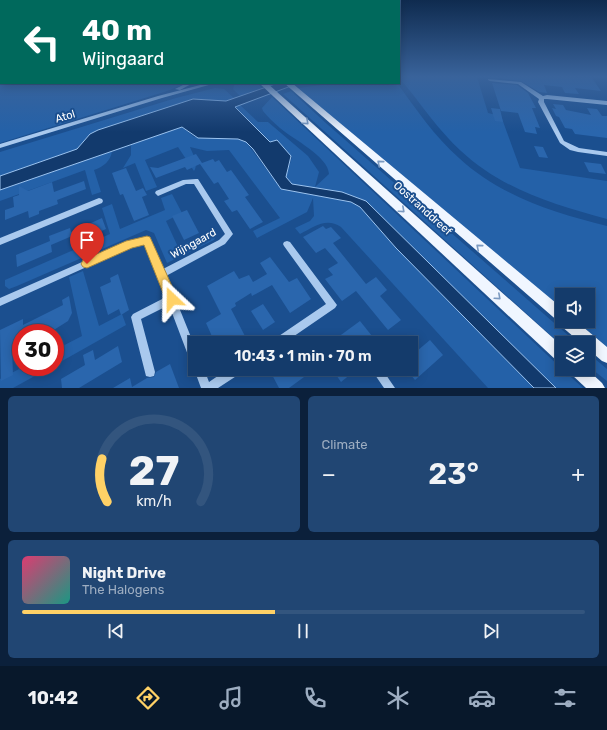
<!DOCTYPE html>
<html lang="en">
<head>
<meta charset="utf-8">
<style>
	:root { --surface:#143b6b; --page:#214673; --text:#f1f3f6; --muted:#9dadc1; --line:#33557e; --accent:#ffd166 }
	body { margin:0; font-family:Rubik,sans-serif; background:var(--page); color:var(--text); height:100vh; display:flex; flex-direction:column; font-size:15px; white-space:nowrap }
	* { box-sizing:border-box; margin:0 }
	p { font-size:13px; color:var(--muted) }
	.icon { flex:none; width:22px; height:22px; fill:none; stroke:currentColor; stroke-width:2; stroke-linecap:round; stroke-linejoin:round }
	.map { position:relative; height:388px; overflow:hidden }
	.side { display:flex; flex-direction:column; gap:8px; padding:8px; background:#0b203b; flex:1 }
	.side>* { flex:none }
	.top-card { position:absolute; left:0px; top:0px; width:400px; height:84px; box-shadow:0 2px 10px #0003,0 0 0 1px var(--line); background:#00695c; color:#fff; overflow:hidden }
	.buttons { position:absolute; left:555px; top:288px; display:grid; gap:8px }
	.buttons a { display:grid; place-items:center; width:40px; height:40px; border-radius:0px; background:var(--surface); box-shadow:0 2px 10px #0003,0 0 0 1px var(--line); font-size:20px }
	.speed { position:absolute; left:12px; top:324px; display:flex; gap:8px; font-size:20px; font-weight:700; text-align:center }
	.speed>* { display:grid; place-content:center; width:52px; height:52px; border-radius:50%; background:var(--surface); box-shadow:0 2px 10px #0003,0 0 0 1px var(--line); line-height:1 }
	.speed .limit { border:6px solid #d22; background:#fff; color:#111 }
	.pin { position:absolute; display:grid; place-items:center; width:34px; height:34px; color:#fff; margin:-41px -17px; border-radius:50% 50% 50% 0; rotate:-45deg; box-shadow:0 0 4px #0007 }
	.pin .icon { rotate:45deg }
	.me { position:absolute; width:44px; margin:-22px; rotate:337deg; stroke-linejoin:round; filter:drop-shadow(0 0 3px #0008) }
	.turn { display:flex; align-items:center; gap:14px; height:84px; padding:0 16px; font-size:18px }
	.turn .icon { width:52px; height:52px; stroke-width:2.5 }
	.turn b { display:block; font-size:28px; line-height:34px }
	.big { font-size:30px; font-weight:600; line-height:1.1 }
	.side .card { flex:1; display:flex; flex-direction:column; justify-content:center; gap:6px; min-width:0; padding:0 14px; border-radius:6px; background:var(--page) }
	.side .dial { align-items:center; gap:0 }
	.dial svg { height:104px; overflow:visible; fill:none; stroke:var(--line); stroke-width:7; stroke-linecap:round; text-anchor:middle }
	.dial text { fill:var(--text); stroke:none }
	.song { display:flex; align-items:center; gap:12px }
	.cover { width:48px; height:48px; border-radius:6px; background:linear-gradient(135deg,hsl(340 70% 55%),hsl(170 70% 35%)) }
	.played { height:4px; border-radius:2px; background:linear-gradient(90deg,var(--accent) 45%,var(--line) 45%) }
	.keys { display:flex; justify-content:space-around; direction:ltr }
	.heat { display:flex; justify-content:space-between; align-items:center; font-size:22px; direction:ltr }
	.side .tiles { flex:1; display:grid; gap:8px; grid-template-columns:1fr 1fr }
	.card:last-child { grid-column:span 2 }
	.trip { position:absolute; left:188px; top:336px; width:230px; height:40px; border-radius:0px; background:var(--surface); box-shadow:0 2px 10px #0003,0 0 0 1px var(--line); font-weight:600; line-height:40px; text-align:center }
	.tab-bar { display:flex; height:64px; justify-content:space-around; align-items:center; background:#08182b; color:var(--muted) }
	.tab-bar .icon { width:28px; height:28px }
	.tab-bar .on { color:var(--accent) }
	.tab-bar b { font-size:18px; color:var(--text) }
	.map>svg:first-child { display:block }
	.green { fill:#2461a8 }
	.water { fill:#123a6d; stroke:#9cc4f0 }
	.building { fill:#2a66ad }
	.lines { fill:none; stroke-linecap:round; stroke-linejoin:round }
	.minor { fill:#a9c9ee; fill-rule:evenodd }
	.major { fill:#f0f6ff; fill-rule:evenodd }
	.oneway { stroke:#7b9ac1 }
	.route { fill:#ffd166; stroke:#a68842 }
	.labels { text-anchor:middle; stroke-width:4; stroke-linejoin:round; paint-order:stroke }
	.street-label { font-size:11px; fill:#fff; stroke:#1b4f8f }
</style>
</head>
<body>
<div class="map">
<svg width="607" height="388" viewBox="0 0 607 388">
	<rect width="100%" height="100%" fill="#1b4f8f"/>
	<!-- green -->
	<g class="green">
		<path d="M0,77L1,83H188L164,92L0,143Z"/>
		<path d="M403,77H477L488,113L501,116L520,168L607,181V219C554,205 502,189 461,151C439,131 421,104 402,81Z"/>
		<path d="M235,83H257L262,88L240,96L233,89Z"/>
		<path d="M338,83H397C416,109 435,137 459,158C500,196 554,213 607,226V347L576,321H588V295H562V309L298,88Z"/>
		<path d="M215,88L224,89L234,98L226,101L193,99L98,130L90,134L77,149L0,176V152L176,98Z"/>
		<path d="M291,91L327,124L577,343H562V345L557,341L283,94Z"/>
		<path d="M272,97L562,369L583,388H488L341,227C326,217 314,227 300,234L295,228L310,221L314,216L313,198L307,212L257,238L253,231L280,218L229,150L207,151L190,147C193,155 199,163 194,171L178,147L145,160L157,187L146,191L135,163L123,168L131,155V144L182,127L194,137L238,139L246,142L281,189L340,200L314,188L292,184L286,177L292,157L271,142L235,107L240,105L258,122H268L308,156L319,172L315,187L329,174C328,156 294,140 280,128C274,123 268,117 263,111L262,108Z"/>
		<path d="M112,151C111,161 103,167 94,170L101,192L92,195L85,170L0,201V190Z"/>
		<path d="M172,194L182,213L166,221L178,247L214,229L217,234L214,240L167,263L154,233L146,230L17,286L9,289L5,286V280L110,234L102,208L112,204L120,229L165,210L161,198Z"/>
		<path d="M83,271L99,326L122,314L126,325L55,365V350L82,336L69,277Z"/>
		<path d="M588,353L607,369V381L588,366Z"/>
		<path d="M23,367H51L13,388H0V379Z"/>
	</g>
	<!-- water -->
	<path class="water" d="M278,83H299L235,107L270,142L277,140L291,156L286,177L292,184L342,192L366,201L556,388H534L396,248L360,207L351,202L281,189L253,149L246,142L238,139L198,138L182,127L0,190V176L77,149L90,134L98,130L193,99L226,101Z"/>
	<!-- building -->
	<g class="building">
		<path d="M490,77L592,78L601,91L575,88L579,94L565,93L562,87L544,85L547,93L539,92L521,81Z"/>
		<path d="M492,83L517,85L528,93L536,108H532L540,128L535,127L537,134L525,132L518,113L501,111Z"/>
		<path d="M553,104L563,105L566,110L591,115L587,108L597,109L602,116H607V138L575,134L572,129L565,128L559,117L556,116L552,108L556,109Z"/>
		<path d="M491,108L500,109L503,122L495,121Z"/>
		<path d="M534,146L543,147L548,158L539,157Z"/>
		<path d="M196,154L202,163L213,159L215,162L219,160L227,172L231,170L249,195L245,197L263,222L250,229L237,210L232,212L224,201L229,199L218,182L214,184L200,164L187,170L185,167L156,178L150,167L158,168Z"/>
		<path d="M584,162L601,164L606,174L589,172Z"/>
		<path d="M126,168L136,191L143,188L147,195L142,197L149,215L134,221L123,194L120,195L112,173Z"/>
		<path d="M84,181L86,189L57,200L58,204L39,211V214L29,218L28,211L5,220V210L14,207L13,197L19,195V186L28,191L52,182L54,192Z"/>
		<path d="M187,210L199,233L184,240L172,216Z"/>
		<path d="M102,218L106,229L74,243L72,236L51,245L52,252L17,267L16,255L50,241L49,236L70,228L71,232Z"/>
		<path d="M323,226L326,229L331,227L341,238L333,243L366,284L376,277L387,290L380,296L401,320L388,330L356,291L342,301L325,279L333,275L328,269L338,263L325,248L316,253L303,237Z"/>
		<path d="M270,257L289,282L297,278L311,299L290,313L272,285L252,296L251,293L235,303L236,306L231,309L247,340L243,343H215L206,323L221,314L207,286L234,271L239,279L249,275L253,282L267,274L260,263Z"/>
		<path d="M118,274L129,310L121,315L119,309L108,315L100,287L111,282L110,278Z"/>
		<path d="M69,296L72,313L68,321L49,333H21V343L12,348L13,375L1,381L0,330L23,319V325L63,305L62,300Z"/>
		<path d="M263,304L275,322L263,330L251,311Z"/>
		<path d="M360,321L372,336L362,343H330Z"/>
		<path d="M430,340L443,355L415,380L406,369H411V356Z"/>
		<path d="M118,346L122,362L79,388H62L61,379L85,365L83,355L93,350L95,360Z"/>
		<path d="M170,364L179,388H113L130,378L132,387L147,378L154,377L156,372Z"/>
		<path d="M269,369H315L289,388H279Z"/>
		<path d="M332,369H357L341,382Z"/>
	</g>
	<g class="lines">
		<!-- minor -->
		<g class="minor">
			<path d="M488,79L521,82L543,96L547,95L607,101V105L547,99H544V102L564,141L579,148L607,152V156L578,152L570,150L560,143L538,102L539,99L518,84L490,81L488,80Z"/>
			<path d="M187,83H193L180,90L175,89Z"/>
			<path d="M208,83H216L162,98L0,148V144L158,96Z"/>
			<path d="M196,179H198L233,234L225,244L166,276L174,295L176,299V300L195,347V364L191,363L169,305L141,319L155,372L154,376L150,377L146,376L131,317L133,314L166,297L145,244L131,247L0,306V298L130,241L147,237L150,238L163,269L219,240L225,234L194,184H186L158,196L155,193L156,191L183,180Z"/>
			<path d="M99,198L102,199L103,201L102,203L0,245V238Z"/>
			<path d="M287,241L290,242L337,305L335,308L284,343H271L273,340L326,304L284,246L283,244L284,242Z"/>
			<path d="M195,366V369H204L209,382L228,369H242L241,373L218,388H201L194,369Z"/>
			<path d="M371,369H382L395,388H384Z"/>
		</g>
		<!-- major -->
		<g class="major">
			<path d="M259,83H267L562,346V363L557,361Z"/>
			<path d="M284,83H292L562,308V321H576L607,347V363L602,361L588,349V343H581L561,326L560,323Z"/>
			<path d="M569,369H587L602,383L605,388H586L571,374Z"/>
		</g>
	</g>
	<!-- one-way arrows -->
	<defs><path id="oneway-chevron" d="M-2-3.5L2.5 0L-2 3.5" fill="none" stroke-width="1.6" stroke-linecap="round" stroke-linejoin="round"/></defs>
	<g class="oneway">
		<use href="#oneway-chevron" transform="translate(306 122) rotate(42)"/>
		<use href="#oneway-chevron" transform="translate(380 163) rotate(-140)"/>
		<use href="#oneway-chevron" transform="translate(402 210) rotate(42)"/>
		<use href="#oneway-chevron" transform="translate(479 247) rotate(-140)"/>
		<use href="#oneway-chevron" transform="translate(498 297) rotate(42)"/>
	</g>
	<!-- sky -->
	<linearGradient id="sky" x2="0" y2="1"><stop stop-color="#0f2b4f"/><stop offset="0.58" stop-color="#39639b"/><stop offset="1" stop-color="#39639b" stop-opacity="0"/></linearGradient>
	<rect width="607" height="132" fill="url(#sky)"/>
	<!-- route -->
	<path class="route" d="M147,236L150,237L176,295L177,299L176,303L172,304L167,303L144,245L132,248L87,268L83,267L81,264L83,260L126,241Z"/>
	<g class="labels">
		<!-- street labels -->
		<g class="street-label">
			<text transform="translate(65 116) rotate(-17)" y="4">Atol</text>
			<text transform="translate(423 208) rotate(42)" y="4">Oostranddreef</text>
			<text transform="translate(193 243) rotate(-29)" y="4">Wijngaard</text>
		</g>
	</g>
</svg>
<div class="buttons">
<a><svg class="icon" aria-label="sound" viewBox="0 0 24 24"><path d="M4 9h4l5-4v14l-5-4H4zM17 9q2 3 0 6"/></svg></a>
<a><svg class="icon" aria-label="layers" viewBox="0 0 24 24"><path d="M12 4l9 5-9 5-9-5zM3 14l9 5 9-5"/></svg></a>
</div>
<div class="speed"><div class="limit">30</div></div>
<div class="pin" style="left:87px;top:264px;background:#d93025"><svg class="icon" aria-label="arrive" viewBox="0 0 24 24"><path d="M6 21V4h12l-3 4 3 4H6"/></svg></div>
<svg class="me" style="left:172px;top:299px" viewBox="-20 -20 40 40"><path d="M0-17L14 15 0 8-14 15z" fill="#ffd166" stroke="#fff" stroke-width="4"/></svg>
<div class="trip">10:43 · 1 min · 70 m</div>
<div class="top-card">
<div class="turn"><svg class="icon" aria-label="left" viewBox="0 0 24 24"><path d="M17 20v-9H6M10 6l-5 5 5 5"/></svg><div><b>40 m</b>Wijngaard</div></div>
</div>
</div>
<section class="side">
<div class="tiles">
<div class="card dial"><svg viewBox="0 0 100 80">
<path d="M14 69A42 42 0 1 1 86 69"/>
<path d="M14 69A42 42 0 0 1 10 36" stroke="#ffd166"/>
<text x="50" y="56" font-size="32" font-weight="700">27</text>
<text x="50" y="72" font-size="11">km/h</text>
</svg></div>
<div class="card"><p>Climate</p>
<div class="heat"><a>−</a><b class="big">23°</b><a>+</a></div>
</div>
<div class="card">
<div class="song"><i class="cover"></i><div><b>Night Drive</b><p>The Halogens</p></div></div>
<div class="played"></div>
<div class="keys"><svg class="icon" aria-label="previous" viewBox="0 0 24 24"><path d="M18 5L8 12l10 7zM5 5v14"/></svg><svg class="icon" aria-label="pause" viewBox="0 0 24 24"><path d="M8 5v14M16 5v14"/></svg><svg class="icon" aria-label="next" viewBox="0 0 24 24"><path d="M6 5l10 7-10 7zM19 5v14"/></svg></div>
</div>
</div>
</section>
<nav class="tab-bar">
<b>10:42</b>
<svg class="icon on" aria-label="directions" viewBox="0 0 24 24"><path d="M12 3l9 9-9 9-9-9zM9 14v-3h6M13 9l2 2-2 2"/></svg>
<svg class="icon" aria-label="music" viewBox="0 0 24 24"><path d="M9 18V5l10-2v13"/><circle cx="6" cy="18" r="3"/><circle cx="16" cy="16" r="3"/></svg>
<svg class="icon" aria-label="phone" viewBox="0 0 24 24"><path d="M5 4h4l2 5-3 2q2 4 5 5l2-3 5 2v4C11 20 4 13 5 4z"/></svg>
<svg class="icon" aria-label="climate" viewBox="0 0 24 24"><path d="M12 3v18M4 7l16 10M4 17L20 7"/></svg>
<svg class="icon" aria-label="car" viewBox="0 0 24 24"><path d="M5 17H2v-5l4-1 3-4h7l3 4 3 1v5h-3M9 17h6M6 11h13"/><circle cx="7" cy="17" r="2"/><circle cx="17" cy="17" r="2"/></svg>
<svg class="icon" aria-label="filters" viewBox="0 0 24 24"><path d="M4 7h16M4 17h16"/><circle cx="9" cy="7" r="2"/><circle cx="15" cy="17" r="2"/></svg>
</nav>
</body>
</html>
